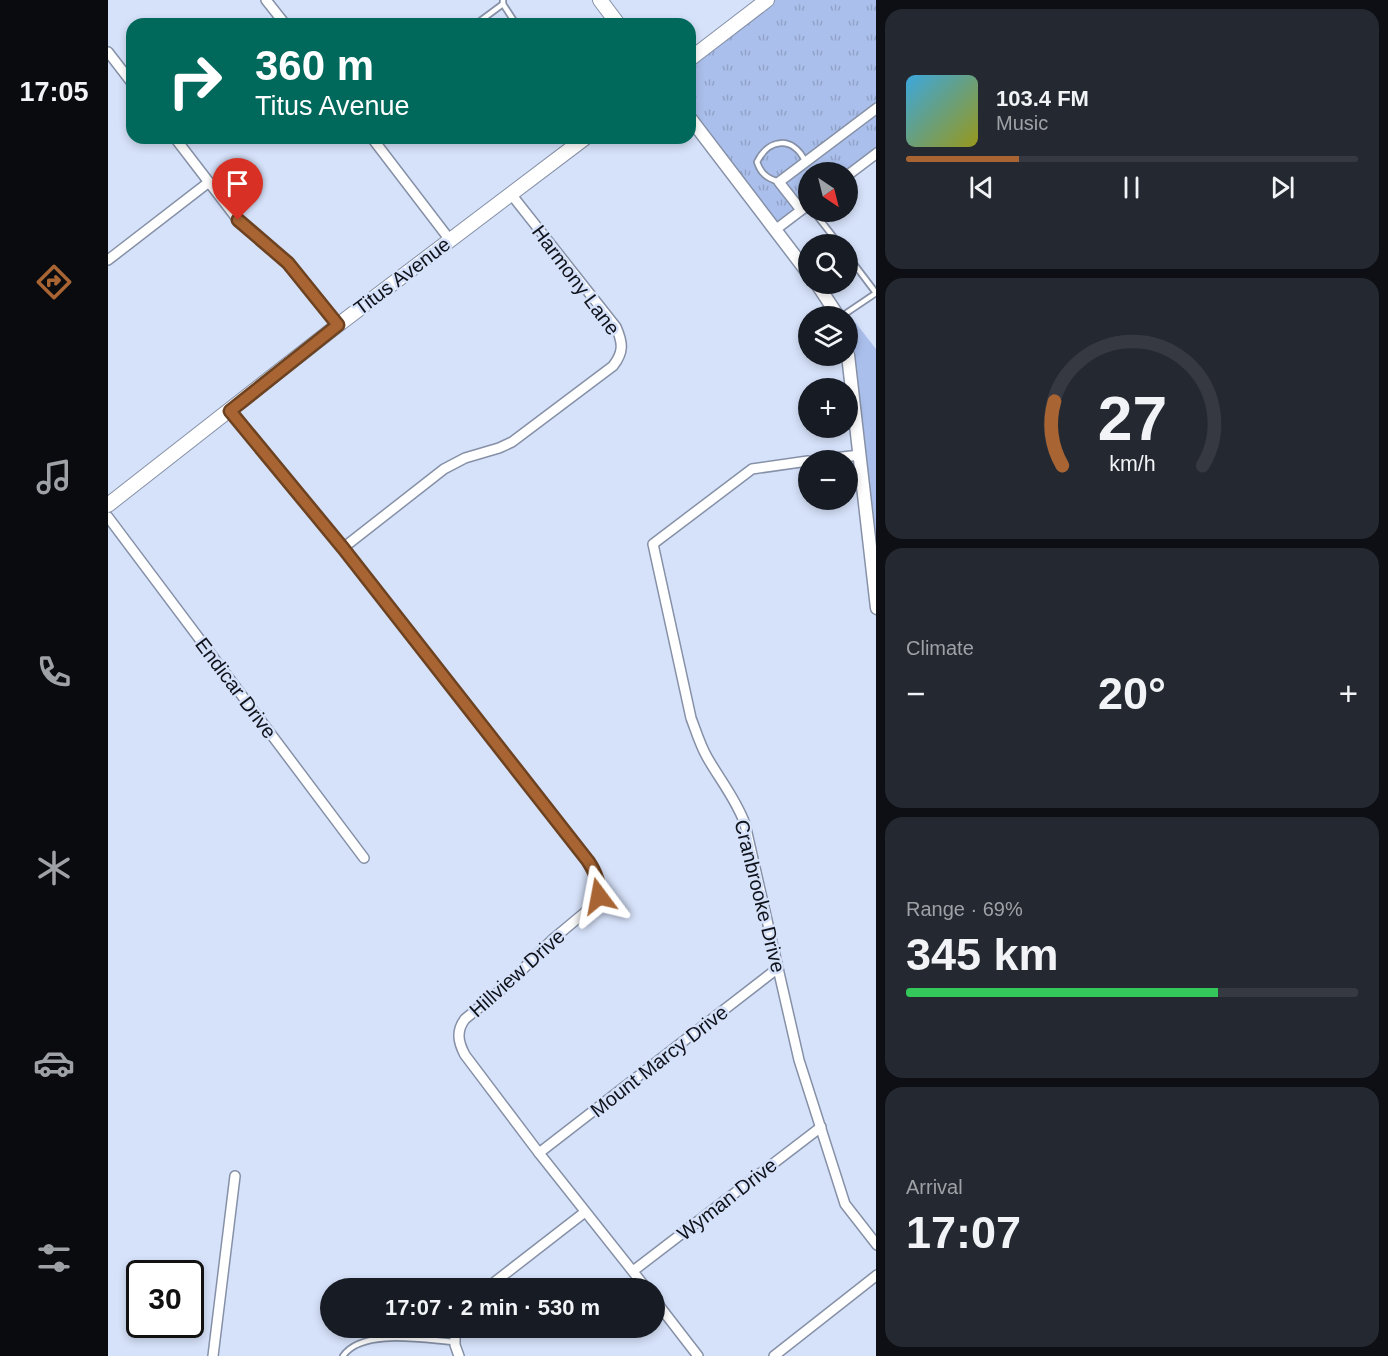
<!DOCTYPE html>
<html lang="en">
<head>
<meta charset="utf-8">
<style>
	:root { --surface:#171b24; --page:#242831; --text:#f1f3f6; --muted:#9ea1a6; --line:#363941; --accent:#a86533 }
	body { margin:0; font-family:Helvetica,sans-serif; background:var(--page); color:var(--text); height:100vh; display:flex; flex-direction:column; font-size:22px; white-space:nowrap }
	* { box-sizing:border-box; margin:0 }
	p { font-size:20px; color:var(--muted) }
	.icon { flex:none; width:33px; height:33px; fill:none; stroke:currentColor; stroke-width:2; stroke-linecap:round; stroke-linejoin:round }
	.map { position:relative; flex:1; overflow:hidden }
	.drawer { display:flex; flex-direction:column; gap:9px; padding:9px; background:#0d0f14; width:512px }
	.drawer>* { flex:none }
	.top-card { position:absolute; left:18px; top:18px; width:570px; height:126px; border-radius:18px; box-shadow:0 3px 9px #0003; background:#00695c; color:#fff; overflow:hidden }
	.needle { width:39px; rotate:145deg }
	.fabs { position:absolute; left:690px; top:162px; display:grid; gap:12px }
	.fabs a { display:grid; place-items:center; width:60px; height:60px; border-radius:50%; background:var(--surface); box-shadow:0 3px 9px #0003; font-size:30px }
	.speed { position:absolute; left:18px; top:1260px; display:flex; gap:12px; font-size:30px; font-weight:700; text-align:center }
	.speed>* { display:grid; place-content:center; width:78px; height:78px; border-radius:50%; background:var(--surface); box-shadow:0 3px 9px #0003; line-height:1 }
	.speed .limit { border:3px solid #111; border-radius:9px; background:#fff; color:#111 }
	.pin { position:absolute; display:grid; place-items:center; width:51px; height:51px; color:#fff; margin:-62px -26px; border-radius:50% 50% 50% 0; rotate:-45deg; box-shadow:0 0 6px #0007 }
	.pin .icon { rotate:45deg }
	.me { position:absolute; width:66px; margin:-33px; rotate:347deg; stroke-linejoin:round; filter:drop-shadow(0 0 4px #0008) }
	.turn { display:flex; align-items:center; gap:21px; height:126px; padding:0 30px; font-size:27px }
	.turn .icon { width:78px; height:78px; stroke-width:2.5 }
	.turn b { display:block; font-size:42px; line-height:51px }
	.big { font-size:45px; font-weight:800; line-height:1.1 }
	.drawer .tile { flex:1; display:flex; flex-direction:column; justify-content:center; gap:9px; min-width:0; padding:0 21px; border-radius:18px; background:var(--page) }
	.drawer .dial { align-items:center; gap:0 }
	.dial svg { height:156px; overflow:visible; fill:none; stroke:var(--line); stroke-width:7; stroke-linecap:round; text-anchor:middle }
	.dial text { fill:var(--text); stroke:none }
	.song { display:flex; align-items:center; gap:18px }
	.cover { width:72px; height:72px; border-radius:9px; background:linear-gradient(135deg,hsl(200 70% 55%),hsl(60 70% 35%)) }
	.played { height:6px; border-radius:3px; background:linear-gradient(90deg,var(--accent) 25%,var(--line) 25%) }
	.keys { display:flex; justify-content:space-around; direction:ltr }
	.heat { display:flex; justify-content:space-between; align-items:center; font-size:33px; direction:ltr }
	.charge { height:9px; border-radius:4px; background:linear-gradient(90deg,#34c759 69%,var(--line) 0) }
	.trip { position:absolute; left:212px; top:1278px; width:345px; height:60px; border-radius:30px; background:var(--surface); box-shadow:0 3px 9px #0003; font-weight:800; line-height:60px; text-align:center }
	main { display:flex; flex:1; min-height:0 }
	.tabs { display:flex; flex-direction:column; width:108px; justify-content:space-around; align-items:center; background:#090b0e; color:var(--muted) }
	.tabs .icon { width:42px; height:42px }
	.tabs .selected { color:var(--accent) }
	.tabs b { font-size:27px; color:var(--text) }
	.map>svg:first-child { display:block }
	.green { fill:#aabfeb }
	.park { fill:url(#park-tufts) }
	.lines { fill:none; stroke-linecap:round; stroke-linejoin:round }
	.service-casing { stroke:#8691a7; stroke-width:8 }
	.minor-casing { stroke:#8691a7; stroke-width:12 }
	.tertiary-casing { stroke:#8691a7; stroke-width:15 }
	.secondary-casing { stroke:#8691a7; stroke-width:16 }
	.service { stroke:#fff; stroke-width:4.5 }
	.minor { stroke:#fff; stroke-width:9 }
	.tertiary { stroke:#fff; stroke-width:12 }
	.secondary { stroke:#fff; stroke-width:14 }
	.route-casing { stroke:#6d4221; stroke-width:15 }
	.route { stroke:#a86533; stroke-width:10 }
	.labels { text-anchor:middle; stroke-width:5; stroke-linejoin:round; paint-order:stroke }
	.street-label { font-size:20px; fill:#0f121a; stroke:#d6e2fa }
</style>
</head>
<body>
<main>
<nav class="tabs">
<b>17:05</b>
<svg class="icon selected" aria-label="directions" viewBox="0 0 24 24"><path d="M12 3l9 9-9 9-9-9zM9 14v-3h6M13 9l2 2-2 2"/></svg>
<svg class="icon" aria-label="music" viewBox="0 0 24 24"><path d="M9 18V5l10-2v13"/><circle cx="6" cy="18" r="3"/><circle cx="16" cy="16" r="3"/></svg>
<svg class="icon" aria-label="phone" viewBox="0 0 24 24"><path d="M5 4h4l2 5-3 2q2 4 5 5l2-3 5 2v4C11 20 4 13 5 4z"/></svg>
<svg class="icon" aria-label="climate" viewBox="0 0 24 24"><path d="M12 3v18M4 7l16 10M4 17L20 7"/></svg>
<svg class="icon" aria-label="car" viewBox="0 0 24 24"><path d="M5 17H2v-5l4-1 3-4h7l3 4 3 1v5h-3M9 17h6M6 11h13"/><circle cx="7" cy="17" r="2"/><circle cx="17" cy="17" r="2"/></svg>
<svg class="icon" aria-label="filters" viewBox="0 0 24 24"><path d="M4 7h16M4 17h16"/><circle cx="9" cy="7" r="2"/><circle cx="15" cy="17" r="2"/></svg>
</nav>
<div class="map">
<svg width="769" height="1356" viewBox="0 0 769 1356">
	<defs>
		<pattern id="park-tufts" width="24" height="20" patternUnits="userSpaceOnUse" patternTransform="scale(1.5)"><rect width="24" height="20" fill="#aabfeb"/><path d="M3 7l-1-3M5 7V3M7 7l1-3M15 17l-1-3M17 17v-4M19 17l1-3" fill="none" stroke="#91a3c9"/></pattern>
	</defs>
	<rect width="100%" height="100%" fill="#d6e2fa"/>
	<!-- green -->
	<path class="green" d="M740,313L768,349V608L740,355V316H734Z"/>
	<!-- park -->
	<path class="park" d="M659,0H768V155L740,172H700V207L668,231L582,118V59Z"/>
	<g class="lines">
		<!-- service casing -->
		<g class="service-casing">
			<g id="service">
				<path d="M395,4L408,24"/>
				<path d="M368,24L395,4V0"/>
				<path d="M671,182C659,178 653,174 649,162C661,138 685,136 697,161"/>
				<path d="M706,212L731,244"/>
				<path d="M734,316L768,293L740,256"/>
				<path d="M235,1356C254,1328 317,1340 347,1342"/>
			</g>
		</g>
		<!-- minor casing -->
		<g class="minor-casing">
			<g id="minor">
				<path d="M158,0L177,24"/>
				<path d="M0,52L24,83"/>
				<path d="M67,138L130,220L180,263L230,325"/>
				<path d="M264,138L342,240"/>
				<path d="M740,175L769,153"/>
				<path d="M693,210L671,182L769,108"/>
				<path d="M667,230L700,205"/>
				<path d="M0,260L101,182"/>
				<path d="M122,411L235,548L487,871L491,884V896L487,904L445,939L399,985L357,1019C348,1031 350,1042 357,1055L431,1153L538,1288"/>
				<path d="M708,460L752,455"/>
				<path d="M700,461L644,469L545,544L583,718C588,731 592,745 599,757C612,780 628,799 637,824L691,1060L737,1204L769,1245"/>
				<path d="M0,517L256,858"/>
				<path d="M235,548L336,469L357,458L391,448L404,442L505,366C516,352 515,343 508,327L403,194"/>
				<path d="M431,1153L670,968"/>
				<path d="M525,1271L713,1127"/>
				<path d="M379,1288L477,1212"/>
				<path d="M546,1299L590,1356"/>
				<path d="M347,1328V1345L351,1356"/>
				<path d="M105,1356L127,1176"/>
				<path d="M666,1356L769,1275"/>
			</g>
		</g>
		<!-- tertiary casing -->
		<g class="tertiary-casing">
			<g id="tertiary">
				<path d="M582,118L700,273"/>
				<path d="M709,284L730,316"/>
				<path d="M740,355L769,608"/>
			</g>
		</g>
		<!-- secondary casing -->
		<g class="secondary-casing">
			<g id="secondary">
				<path d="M492,0L510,24"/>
				<path d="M582,59L659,0"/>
				<path d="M0,505L230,325L477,138"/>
			</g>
		</g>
		<!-- service -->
		<use href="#service" class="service"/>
		<!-- minor -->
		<use href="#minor" class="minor"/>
		<!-- tertiary -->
		<use href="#tertiary" class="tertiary"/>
		<!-- secondary -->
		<use href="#secondary" class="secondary"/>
	</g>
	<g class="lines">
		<!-- route casing -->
		<g class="route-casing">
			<path id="route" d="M130,220L180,263L230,325L122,411L235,548L480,861C488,873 491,882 491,896"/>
		</g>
		<!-- route -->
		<use href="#route" class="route"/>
	</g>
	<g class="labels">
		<!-- street labels -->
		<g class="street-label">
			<text transform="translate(294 276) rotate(-37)" y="7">Titus Avenue</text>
			<text transform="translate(468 280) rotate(53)" y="7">Harmony Lane</text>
			<text transform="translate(128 688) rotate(53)" y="7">Endicar Drive</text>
			<text transform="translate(652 896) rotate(76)" y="7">Cranbrooke Drive</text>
			<text transform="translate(409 973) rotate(-42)" y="7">Hillview Drive</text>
			<text transform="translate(551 1061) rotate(-38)" y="7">Mount Marcy Drive</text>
			<text transform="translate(619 1199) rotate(-38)" y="7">Wyman Drive</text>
		</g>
	</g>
</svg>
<div class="fabs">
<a><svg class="needle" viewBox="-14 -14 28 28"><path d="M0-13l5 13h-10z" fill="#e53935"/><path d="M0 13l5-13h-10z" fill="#9ea1a6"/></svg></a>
<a><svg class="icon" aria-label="search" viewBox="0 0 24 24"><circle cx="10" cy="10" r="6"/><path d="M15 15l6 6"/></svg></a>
<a><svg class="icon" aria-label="layers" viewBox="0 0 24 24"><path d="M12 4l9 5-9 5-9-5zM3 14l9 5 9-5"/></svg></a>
<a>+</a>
<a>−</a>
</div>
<div class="speed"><div class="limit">30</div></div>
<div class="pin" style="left:130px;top:220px;background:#d93025"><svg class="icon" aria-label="arrive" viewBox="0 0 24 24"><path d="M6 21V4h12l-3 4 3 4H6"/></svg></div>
<svg class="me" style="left:491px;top:896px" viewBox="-20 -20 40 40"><path d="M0-17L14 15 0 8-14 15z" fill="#a86533" stroke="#fff" stroke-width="4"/></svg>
<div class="trip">17:07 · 2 min · 530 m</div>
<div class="top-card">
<div class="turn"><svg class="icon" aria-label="right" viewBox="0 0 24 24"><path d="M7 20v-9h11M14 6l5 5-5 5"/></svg><div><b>360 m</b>Titus Avenue</div></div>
</div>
</div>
<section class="drawer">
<div class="tile">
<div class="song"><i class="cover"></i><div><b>103.4 FM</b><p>Music</p></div></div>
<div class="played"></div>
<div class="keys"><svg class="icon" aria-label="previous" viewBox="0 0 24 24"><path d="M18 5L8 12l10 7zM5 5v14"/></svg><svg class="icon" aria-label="pause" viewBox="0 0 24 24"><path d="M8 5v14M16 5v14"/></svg><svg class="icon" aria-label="next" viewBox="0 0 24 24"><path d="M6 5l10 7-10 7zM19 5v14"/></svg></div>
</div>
<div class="tile dial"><svg viewBox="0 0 100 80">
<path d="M14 69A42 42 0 1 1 86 69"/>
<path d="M14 69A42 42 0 0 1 10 36" stroke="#a86533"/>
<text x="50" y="56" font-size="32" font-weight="700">27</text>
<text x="50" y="72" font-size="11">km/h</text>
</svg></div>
<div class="tile"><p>Climate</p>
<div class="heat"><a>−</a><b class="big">20°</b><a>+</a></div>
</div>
<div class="tile"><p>Range · 69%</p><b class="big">345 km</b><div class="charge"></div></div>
<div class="tile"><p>Arrival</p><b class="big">17:07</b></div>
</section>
</main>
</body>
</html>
